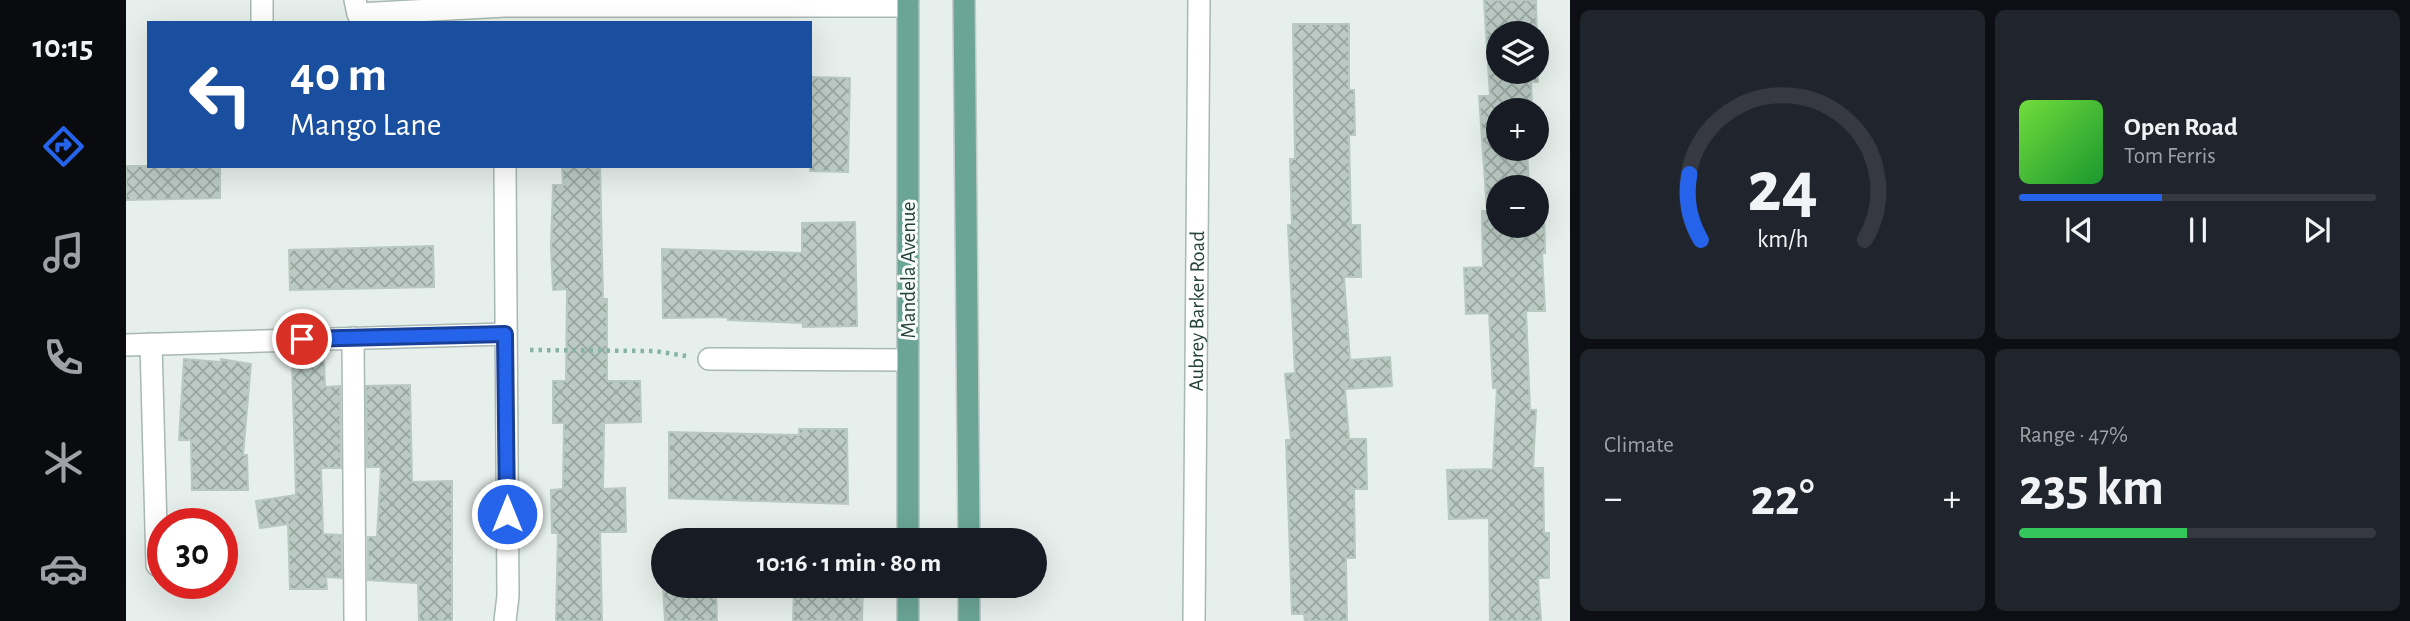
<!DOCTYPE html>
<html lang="en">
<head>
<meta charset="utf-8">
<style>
	:root { --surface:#171b24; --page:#20242c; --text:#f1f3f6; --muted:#9ea1a6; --line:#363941; --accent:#2563eb }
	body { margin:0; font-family:"Alegreya Sans",sans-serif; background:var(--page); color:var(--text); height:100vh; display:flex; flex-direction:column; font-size:26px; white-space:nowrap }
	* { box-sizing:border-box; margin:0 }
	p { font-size:23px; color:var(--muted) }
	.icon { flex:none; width:38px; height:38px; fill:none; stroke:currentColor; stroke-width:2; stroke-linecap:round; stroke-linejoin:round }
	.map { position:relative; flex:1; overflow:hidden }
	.sheet { display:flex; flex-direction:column; gap:10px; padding:10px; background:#0d0f14; width:840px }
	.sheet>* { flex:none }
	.hud { position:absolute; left:21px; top:21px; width:665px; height:147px; border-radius:0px; box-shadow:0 7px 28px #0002; background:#1a4fa0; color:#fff; overflow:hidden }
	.tools { position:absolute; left:1360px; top:21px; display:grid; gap:14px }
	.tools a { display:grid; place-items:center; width:63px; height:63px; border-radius:50%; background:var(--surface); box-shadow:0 7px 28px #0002; font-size:35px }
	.speed { position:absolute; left:21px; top:508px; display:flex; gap:14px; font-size:35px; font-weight:700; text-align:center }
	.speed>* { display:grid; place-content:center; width:91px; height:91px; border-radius:50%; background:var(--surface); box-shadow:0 7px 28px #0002; line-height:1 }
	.speed .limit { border:10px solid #d22; background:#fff; color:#111 }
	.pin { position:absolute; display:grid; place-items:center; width:60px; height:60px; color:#fff; margin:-30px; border:4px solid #fff; border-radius:50%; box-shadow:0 2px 7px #0007 }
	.me { position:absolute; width:77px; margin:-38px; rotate:0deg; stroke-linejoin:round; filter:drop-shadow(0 0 5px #0008) }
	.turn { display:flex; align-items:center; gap:24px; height:147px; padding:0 28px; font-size:32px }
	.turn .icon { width:91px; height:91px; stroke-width:2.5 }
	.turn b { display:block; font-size:49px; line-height:60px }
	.big { font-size:52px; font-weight:700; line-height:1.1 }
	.sheet .tile { flex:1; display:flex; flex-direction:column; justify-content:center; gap:10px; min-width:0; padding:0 24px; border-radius:10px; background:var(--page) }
	.sheet .dial { align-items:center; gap:0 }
	.dial svg { height:182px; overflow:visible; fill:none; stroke:var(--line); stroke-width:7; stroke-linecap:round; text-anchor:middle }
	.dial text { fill:var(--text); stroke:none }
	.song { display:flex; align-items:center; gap:21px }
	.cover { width:84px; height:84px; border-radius:10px; background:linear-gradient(135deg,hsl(100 70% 55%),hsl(130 70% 35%)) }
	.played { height:7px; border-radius:4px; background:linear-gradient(90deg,var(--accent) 40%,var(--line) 40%) }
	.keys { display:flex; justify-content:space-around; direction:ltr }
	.heat { display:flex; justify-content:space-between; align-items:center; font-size:38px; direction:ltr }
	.charge { height:10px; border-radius:5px; background:linear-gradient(90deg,#34c759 47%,var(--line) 0) }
	.sheet .tiles { flex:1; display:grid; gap:10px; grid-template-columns:repeat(2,1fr) }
	.trip { position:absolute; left:525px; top:528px; width:396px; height:70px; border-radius:35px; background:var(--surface); box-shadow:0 7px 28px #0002; font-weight:700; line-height:70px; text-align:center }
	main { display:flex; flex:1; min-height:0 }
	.tabs { display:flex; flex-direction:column; width:126px; justify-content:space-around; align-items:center; background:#090b0e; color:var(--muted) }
	.tabs .icon { width:49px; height:49px }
	.tabs .current { color:var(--accent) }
	.tabs b { font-size:32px; color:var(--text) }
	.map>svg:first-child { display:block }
	.building { fill:url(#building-cross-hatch); stroke:#b8c9c2; stroke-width:2; fill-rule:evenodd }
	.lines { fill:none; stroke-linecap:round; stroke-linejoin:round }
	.minor-casing { stroke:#a8b8b2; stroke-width:24 }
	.major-casing { stroke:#c2cac8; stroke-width:24 }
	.path { stroke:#86b3a5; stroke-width:4.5; stroke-dasharray:3.5 5; stroke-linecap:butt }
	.minor { stroke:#fff; stroke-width:21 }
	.major { stroke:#6aa596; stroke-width:21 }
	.route-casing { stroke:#184099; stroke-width:18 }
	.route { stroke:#2563eb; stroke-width:12 }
	.labels { text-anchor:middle; stroke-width:6; stroke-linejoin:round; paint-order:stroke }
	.street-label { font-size:21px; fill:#24423a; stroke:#f7fbf9 }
</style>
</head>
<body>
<main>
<nav class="tabs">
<b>10:15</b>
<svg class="icon current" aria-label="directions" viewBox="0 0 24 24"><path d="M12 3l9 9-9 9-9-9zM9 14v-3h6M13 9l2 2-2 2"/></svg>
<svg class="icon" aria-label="music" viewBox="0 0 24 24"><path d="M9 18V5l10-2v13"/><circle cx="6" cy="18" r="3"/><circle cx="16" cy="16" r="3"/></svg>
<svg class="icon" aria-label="phone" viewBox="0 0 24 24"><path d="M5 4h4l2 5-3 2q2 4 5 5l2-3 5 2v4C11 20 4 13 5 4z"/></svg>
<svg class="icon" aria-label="climate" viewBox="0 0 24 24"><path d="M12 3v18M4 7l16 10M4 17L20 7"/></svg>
<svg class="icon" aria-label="car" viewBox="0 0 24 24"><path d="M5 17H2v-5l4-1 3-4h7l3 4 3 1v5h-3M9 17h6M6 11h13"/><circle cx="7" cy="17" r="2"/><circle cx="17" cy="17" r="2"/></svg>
</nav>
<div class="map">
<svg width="1444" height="621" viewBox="0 0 1444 621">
	<defs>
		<pattern id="building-cross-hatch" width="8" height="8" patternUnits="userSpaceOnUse" patternTransform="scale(1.75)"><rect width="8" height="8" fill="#bbcac4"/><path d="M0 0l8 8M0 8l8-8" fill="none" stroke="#98a6a0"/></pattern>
	</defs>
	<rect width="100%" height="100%" fill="#e6efeb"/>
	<!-- building -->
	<g class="building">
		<path d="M1358,0H1410L1412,82H1405L1406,110H1372V149H1401L1403,187H1372V226H1410V210H1418L1419,253H1416L1419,311H1400L1404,410H1410L1407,468H1417L1418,533H1423V578H1412L1415,621H1364L1363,518L1323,519L1321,470L1367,469L1371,388H1367L1363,313L1340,314L1338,268L1357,267L1356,211H1361L1353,96H1364ZM1372,33H1410V72H1372Z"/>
		<path d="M1167,24H1223V90H1228L1229,135H1223L1225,225H1234L1235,277H1218L1224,360L1264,357L1266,386L1219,389L1223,439H1240L1241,489H1228L1229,558H1220L1221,621H1179L1178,614H1166L1160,440H1165L1159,374L1169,373L1162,225H1166L1164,159H1169Z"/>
		<path d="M684,77L724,78L722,172L684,171Z"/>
		<path d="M0,166H94V198L0,200Z"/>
		<path d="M436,166H474L477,299H481V381H514L515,422L478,423L477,489L499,488L500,532H474L476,621H430L432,533H426L425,490L437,489L438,423H427V381H440L441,289L427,290L425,247L427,185H437Z"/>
		<path d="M729,222L731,326L677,327V323L602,320V317L537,318L536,249L676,253V223Z"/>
		<path d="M307,246L308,287L164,290L163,250Z"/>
		<path d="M58,359L95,362V359L125,364L117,455H121L122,490H66L65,440H53Z"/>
		<path d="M198,360L199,387L214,386L215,468H195L197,534L215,535L216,578L200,577L201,589H164L162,524L134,528L130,501L170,495L166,361Z"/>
		<path d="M284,385L286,482L326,481V621H293L292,583L242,580V537H251L255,467H241L240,386Z"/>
		<path d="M673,429H721L722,504L543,498V432L673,435Z"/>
		<path d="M537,586H590L591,621H539Z"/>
		<path d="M668,586H737L736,621H667Z"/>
	</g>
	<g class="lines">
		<!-- minor casing -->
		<g class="minor-casing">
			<g id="minor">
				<path d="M136,0V23"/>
				<path d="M229,0L232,14L379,6H782"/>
				<path d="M379,166L382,596L379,621"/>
				<path d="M227,338L229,621"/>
				<path d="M25,344L31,565"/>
				<path d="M0,345L379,334"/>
				<path d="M583,359L782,360"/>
				<path id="s1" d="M1068,621L1073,0"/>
			</g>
		</g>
		<!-- major casing -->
		<g class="major-casing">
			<g id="major">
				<path d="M782,0V541"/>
				<path d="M838,0L843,541"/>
				<path d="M782,586V621"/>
				<path d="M843,586V621"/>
			</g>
		</g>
		<!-- path -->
		<path class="path" d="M404,350L529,351L560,356"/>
		<!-- minor -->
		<use href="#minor" class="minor"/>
		<!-- major -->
		<use href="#major" class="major"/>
	</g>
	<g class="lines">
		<!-- route casing -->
		<g class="route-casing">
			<path id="route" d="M176,339L379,334L381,514"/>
		</g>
		<!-- route -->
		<use href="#route" class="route"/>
	</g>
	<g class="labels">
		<!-- street labels -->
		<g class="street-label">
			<text transform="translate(782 270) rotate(-90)" y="7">Mandela Avenue</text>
			<text dy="7" stroke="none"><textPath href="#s1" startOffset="310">Aubrey Barker Road</textPath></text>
		</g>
	</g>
</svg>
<div class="tools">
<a><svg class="icon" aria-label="layers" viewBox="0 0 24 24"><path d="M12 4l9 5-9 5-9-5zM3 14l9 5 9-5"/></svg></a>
<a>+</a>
<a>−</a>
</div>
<div class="speed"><div class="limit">30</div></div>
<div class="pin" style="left:176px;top:339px;background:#d93025"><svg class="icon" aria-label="arrive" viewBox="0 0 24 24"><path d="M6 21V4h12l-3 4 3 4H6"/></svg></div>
<svg class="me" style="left:381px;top:514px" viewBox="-20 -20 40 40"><circle r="17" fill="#2563eb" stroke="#fff" stroke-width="3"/><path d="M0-11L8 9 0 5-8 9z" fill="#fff"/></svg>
<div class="trip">10:16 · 1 min · 80 m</div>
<div class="hud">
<div class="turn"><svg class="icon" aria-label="left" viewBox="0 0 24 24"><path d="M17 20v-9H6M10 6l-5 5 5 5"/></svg><div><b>40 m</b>Mango Lane</div></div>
</div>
</div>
<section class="sheet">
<div class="tiles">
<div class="tile dial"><svg viewBox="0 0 100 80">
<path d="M14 69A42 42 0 1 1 86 69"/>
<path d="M14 69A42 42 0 0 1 9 40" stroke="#2563eb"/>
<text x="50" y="56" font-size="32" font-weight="700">24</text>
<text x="50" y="72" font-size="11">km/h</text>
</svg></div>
<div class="tile">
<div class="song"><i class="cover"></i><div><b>Open Road</b><p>Tom Ferris</p></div></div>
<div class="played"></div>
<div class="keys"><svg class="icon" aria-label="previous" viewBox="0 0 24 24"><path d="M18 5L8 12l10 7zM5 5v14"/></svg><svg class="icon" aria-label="pause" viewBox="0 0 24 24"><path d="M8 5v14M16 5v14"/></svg><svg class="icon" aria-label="next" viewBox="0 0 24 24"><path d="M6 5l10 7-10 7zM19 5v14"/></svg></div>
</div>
<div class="tile"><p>Climate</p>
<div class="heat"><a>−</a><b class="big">22°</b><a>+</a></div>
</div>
<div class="tile"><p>Range · 47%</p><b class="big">235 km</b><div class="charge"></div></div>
</div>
</section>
</main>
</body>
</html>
